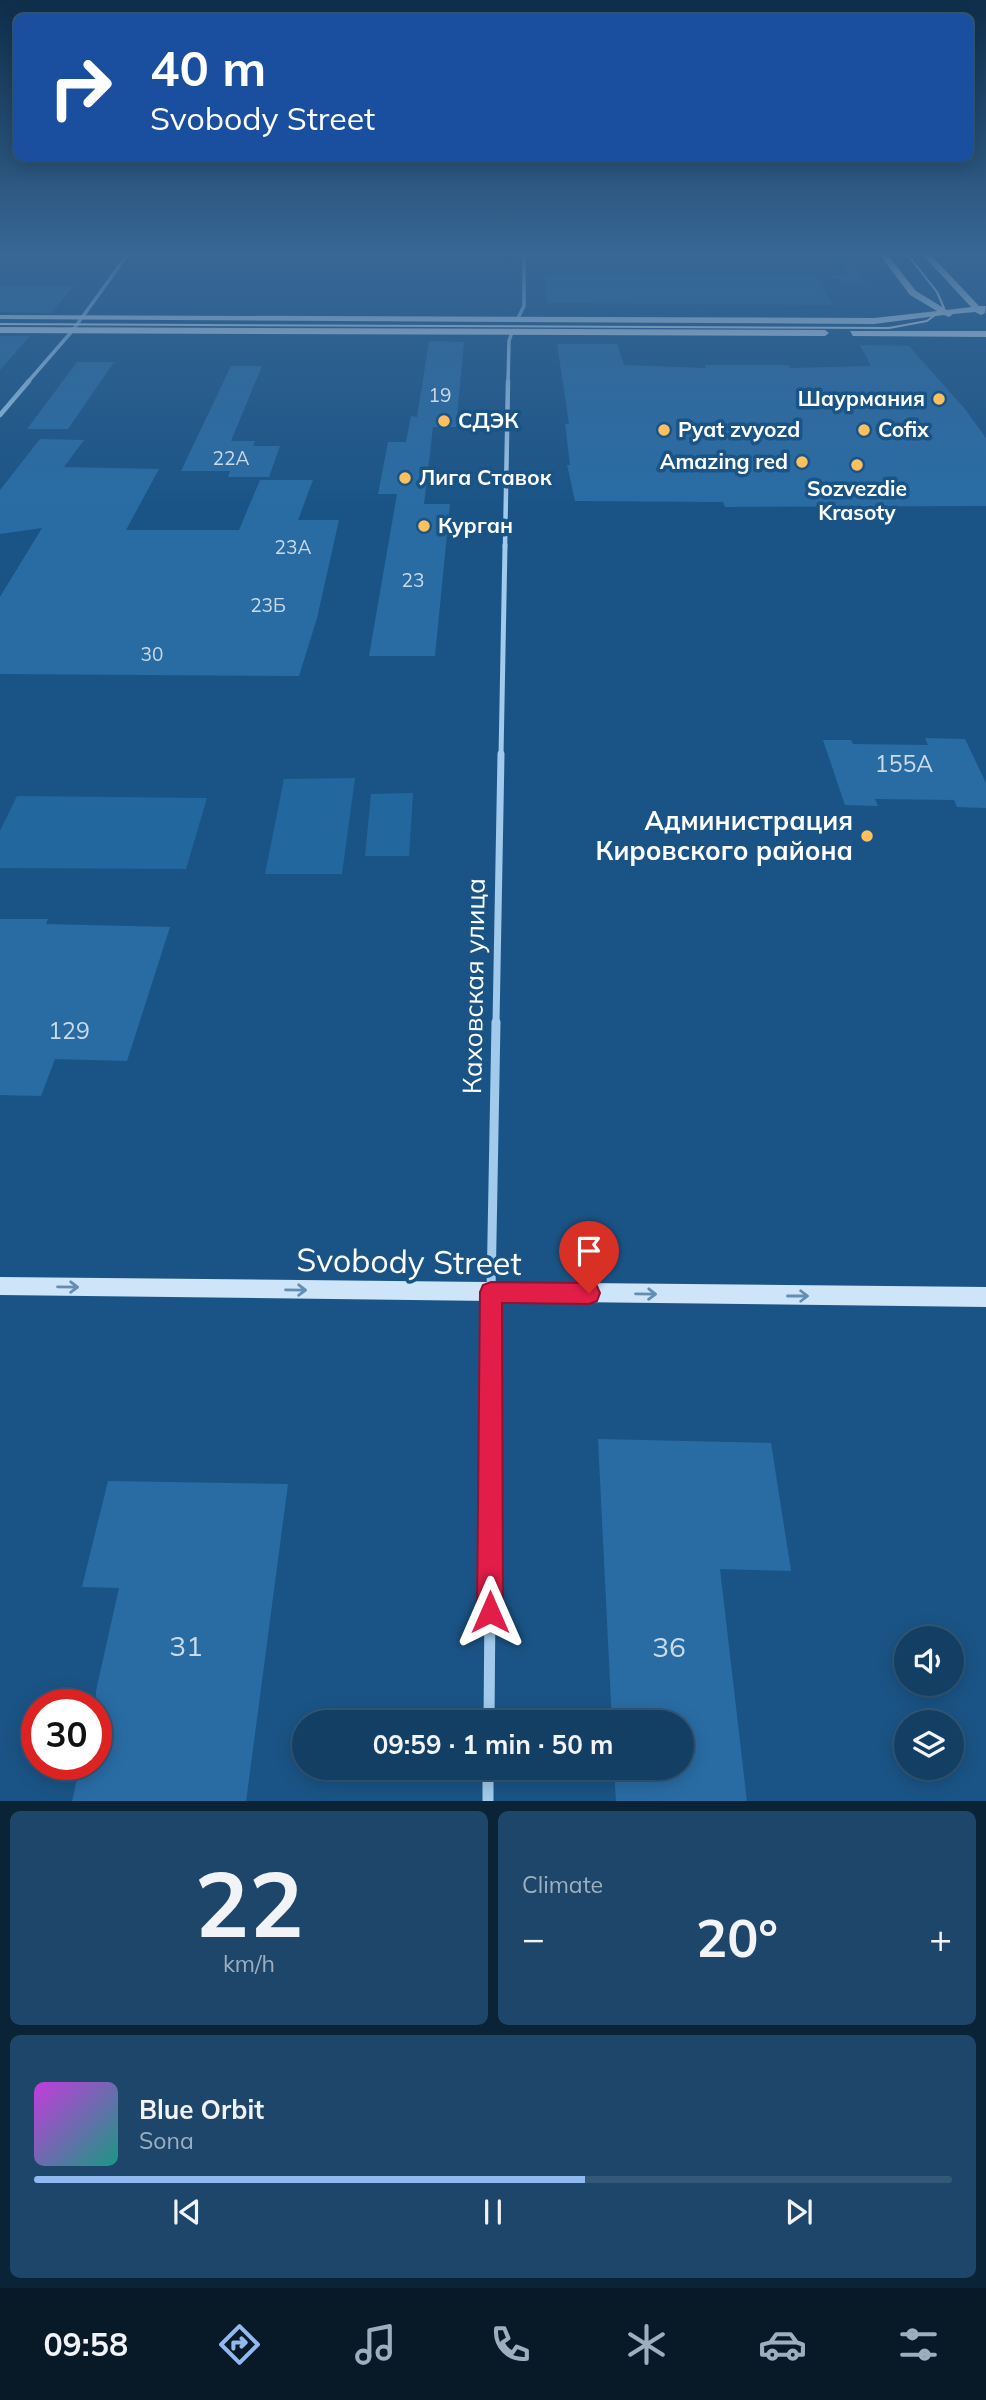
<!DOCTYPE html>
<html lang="en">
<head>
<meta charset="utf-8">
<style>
	:root { --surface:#143f64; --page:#1d466a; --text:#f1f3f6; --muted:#9dafbf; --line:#335878; --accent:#90b9f0 }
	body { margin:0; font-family:Mulish,sans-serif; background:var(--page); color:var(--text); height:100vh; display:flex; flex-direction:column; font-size:26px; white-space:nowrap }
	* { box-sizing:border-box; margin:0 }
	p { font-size:23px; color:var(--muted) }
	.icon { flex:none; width:38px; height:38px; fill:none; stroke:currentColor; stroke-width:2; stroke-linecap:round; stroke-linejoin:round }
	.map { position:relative; height:1801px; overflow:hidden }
	.sheet { display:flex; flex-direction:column; gap:10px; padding:10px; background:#0b2337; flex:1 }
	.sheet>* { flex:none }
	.guide { position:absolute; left:14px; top:14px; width:959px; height:147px; border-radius:10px; box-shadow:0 4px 18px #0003,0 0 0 2px var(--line); background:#1a4fa0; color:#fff; overflow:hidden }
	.tools { position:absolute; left:894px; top:1626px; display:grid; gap:14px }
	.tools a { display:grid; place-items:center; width:70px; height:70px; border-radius:50%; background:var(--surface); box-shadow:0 4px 18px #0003,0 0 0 2px var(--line); font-size:35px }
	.speed { position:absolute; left:21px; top:1689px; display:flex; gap:14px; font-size:35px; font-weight:700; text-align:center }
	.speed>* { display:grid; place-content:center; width:91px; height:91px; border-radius:50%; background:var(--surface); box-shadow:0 4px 18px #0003,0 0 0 2px var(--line); line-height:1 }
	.speed .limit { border:10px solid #d22; background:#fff; color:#111 }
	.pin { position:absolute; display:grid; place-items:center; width:60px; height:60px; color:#fff; margin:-72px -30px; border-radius:50% 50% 50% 0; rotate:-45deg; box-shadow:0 0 7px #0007 }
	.pin .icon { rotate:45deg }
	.me { position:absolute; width:77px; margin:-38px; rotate:0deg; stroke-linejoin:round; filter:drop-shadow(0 0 5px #0008) }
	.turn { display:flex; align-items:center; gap:24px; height:147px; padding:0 21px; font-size:32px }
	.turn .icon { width:91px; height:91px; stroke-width:2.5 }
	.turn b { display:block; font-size:49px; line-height:60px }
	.big { font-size:52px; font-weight:700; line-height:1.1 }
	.sheet .tile { flex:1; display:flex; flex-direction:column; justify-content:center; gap:10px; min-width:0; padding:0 24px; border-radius:10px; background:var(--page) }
	.sheet .dial { align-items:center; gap:0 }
	.dial b { font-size:91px; line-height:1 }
	.song { display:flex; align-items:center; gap:21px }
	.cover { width:84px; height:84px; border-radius:10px; background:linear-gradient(135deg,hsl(290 70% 55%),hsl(170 70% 35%)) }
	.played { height:7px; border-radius:4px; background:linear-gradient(90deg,var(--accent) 60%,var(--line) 60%) }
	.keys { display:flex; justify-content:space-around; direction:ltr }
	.heat { display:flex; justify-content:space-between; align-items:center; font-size:38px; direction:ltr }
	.sheet .tiles { flex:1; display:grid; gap:10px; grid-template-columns:1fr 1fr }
	.tile:last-child { grid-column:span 2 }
	.trip { position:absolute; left:292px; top:1710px; width:402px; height:70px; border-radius:35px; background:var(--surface); box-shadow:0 4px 18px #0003,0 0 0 2px var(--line); font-weight:700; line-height:70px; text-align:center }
	.tab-bar { display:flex; height:112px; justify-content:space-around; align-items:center; background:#081928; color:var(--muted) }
	.tab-bar .icon { width:49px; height:49px }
	.tab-bar .on { color:var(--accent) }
	.tab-bar b { font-size:32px; color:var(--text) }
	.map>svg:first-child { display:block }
	.green { fill:#23679f }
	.building { fill:#296ca4 }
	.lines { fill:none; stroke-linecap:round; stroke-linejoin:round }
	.street-far5 { stroke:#a1caec; stroke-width:3.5 }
	.street-far4 { stroke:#a1caec; stroke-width:4.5 }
	.street-far3 { stroke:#a1caec; stroke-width:5 }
	.street-far2 { stroke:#a1caec; stroke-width:7 }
	.street-far1 { stroke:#a1caec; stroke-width:9 }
	.street { stroke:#a1caec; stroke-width:11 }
	.secondary { fill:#cde4f9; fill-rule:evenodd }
	.primary { fill:#e6f2ff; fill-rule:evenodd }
	.tram { stroke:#fff; stroke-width:2 }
	.oneway { stroke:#628eb4 }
	.route { fill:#e11d48; stroke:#92132f; stroke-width:2 }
	.poi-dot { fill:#febf5d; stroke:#1a5486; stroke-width:2.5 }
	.labels { text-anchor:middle; stroke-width:7; stroke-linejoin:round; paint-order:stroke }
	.far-number-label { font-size:19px; fill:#cadae8 }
	.far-poi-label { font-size:21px; font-weight:bold; fill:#fff; stroke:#1a5486; text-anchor:start }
	.number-label { font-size:23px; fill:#cadae8 }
	.poi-label { font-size:26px; font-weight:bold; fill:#fff; stroke:#1a5486; text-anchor:end }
	.street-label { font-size:26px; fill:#fff; stroke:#1a5486 }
	.near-number-label { font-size:28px; fill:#cadae8 }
	.near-street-label { font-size:32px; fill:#fff; stroke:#1a5486 }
</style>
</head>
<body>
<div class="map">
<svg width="986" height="1802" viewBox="0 0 986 1802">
	<rect width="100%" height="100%" fill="#1a5486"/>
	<!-- green -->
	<g class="green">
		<path d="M828,254H846L867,286L832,278L831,276L849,275L837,256Z"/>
		<path d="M545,274L815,276L833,305L547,303Z"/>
		<path d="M355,778L342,874H265L284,779Z"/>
		<path d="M413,793L409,856H365L371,794Z"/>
		<path d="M17,796L207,798L186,869L0,868V831Z"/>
	</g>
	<!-- building -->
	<g class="building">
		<path d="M0,286H74L51,313L0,312Z"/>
		<path d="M0,336H30L0,370Z"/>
		<path d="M429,341L464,342L456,427H433L424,504H450L435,656H369L397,494H378L388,442H406L411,416L417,417Z"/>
		<path d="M557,344H617L624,365L706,368L705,365H789L790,368L871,366L860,345L909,346L965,409L986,438V506L725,507L723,502L575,501L567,465H570L565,424H569Z"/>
		<path d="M77,362H114L68,429H27Z"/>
		<path d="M231,366H262L231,441H255L253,446H280L269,477H228L230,471H181Z"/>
		<path d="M40,439L84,440L64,467L159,469L126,530H239L260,480H313L298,520H339L317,618L299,676L0,674V597L42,528L0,534V490Z"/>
		<path d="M925,738L965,739L986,783V808L957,807L954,800L875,799L878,806L845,805L823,740H851L853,744L928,745Z"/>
		<path d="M0,919H48L46,924L170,927L127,1061L55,1059L41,1096L0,1095Z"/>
		<path d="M598,1439L771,1443L791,1571L720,1569L747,1802H616L614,1768H682V1722H612Z"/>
		<path d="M108,1481L288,1484L246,1802H72L80,1764H96V1691L119,1588L82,1587Z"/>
	</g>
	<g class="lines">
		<!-- street-far5 -->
		<g class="street-far5">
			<path d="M517,320L524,306V254"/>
			<path d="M27,383L73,330L128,254"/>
			<path d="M508,383L509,341L512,332"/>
		</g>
		<!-- street-far4 -->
		<g class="street-far4">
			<path d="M0,415L29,381"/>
			<path d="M505,547L508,381"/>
		</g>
		<!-- street-far3 -->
		<path class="street-far3" d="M501,756L505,545"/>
		<!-- street-far2 -->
		<path class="street-far2" d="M496,1024L501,754"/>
		<!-- street-far1 -->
		<path class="street-far1" d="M492,1366L491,1292L496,1022"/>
		<!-- street -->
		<g class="street">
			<path d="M489,1722L492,1364"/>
			<path d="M488,1768V1802"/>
		</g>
		<!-- secondary -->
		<path class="secondary" d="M0,1277L986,1287V1307L0,1295Z"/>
		<!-- primary -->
		<g class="primary">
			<path d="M879,254H887L916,291L947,310L971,307L922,254H930L979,306H986L985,313L981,315L975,312L953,314L949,317L944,315L874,324L0,319V315L874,318L937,311L910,295Z"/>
			<path d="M0,327L825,330L829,333L825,336L0,333Z"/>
			<path d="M850,331H986V337L853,336Z"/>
		</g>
		<!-- tram -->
		<path class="tram" d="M0,324L889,328L927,321L944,308L937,292L907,254"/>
	</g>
	<!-- one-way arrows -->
	<defs><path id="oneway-shaft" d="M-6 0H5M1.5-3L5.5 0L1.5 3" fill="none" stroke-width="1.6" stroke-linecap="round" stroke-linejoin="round" transform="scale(1.75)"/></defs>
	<g class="oneway">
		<use href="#oneway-shaft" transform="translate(68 1287) rotate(1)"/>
		<use href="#oneway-shaft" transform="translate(296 1290) rotate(1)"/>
		<use href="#oneway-shaft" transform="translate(646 1294) rotate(1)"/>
		<use href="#oneway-shaft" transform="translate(798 1296)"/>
	</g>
	<!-- sky -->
	<linearGradient id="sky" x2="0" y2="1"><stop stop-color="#0e2e4a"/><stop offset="0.5" stop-color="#386795"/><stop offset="1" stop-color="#386795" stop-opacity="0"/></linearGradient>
	<rect width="986" height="506" fill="url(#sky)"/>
	<!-- route -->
	<path class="route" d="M491,1282L589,1283L597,1286L600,1293L597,1301L589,1304L502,1303L503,1612L500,1621L490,1625L481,1621L477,1612L480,1292L483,1285Z"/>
	<!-- markers -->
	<g class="poi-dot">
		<circle cx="939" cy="399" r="7"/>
		<circle cx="444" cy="421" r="7"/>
		<circle cx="664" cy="430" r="7"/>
		<circle cx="864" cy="430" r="7"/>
		<circle cx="802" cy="462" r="7"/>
		<circle cx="857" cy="465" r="7"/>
		<circle cx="405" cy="478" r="7"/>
		<circle cx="424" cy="526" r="7"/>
		<circle cx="867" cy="836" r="7"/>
	</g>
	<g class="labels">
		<!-- far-number labels -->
		<g class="far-number-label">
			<text x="440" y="402">19</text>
			<text x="231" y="465">22А</text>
			<text x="293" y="554">23А</text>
			<text x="413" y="587">23</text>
			<text x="268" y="612">23Б</text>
			<text x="152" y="661">30</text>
		</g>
		<!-- far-poi labels -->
		<g class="far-poi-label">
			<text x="925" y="406" text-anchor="end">Шаурмания</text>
			<text x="458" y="428">СДЭК</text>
			<text x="678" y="437">Pyat zvyozd</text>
			<text x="878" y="437">Cofix</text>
			<text x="788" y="469" text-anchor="end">Amazing red</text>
			<text x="419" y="485">Лига Ставок</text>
			<text x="857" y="496" text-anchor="middle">Sozvezdie<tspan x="857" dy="24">Krasoty</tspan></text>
			<text x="438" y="533">Курган</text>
		</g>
		<!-- number labels -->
		<g class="number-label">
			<text x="904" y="772">155А</text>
			<text x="69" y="1039">129</text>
		</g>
		<!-- poi labels -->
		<g class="poi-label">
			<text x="853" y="830">Администрация<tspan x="853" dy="30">Кировского района</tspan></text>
		</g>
		<!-- street labels -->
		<g class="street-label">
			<text transform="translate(474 986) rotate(-89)" y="9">Каховская улица</text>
		</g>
		<!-- near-number labels -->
		<g class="near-number-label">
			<text x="186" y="1656">31</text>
			<text x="669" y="1657">36</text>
		</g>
		<!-- near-street labels -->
		<g class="near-street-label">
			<text transform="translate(409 1262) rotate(1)" y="11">Svobody Street</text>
		</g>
	</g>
</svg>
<div class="tools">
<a><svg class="icon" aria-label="sound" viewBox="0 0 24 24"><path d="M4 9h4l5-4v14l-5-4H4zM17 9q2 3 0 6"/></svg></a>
<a><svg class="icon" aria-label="layers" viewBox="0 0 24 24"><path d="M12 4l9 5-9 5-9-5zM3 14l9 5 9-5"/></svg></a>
</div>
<div class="speed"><div class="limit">30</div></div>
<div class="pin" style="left:589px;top:1293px;background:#d93025"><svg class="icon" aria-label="arrive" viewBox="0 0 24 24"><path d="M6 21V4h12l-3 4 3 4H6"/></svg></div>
<svg class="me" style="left:490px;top:1612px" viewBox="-20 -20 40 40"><path d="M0-17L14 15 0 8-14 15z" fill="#e11d48" stroke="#fff" stroke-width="4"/></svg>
<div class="trip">09:59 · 1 min · 50 m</div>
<div class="guide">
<div class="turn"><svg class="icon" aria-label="right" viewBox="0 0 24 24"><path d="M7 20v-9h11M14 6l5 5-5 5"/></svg><div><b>40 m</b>Svobody Street</div></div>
</div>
</div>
<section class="sheet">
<div class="tiles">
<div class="tile dial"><b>22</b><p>km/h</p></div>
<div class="tile"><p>Climate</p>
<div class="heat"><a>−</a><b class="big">20°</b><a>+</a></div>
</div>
<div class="tile">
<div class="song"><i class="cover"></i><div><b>Blue Orbit</b><p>Sona</p></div></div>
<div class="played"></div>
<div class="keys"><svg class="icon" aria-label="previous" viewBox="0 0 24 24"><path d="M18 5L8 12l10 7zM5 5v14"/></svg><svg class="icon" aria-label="pause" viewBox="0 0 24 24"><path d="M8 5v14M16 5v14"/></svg><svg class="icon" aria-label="next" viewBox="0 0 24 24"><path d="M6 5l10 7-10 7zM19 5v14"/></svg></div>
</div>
</div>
</section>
<nav class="tab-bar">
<b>09:58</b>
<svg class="icon on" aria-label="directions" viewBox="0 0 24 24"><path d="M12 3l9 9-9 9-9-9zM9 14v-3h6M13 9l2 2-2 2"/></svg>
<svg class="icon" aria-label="music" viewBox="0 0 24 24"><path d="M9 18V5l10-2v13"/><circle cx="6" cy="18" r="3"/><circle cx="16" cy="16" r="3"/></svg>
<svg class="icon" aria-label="phone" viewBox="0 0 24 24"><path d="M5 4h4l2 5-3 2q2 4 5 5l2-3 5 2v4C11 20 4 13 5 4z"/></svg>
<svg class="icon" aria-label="climate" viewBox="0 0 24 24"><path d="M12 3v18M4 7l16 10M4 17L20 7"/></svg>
<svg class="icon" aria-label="car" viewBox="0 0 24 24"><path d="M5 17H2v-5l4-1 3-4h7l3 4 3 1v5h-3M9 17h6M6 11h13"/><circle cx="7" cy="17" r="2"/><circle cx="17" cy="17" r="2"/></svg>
<svg class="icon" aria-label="filters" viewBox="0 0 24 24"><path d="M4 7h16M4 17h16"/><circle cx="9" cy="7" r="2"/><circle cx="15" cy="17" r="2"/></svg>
</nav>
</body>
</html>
